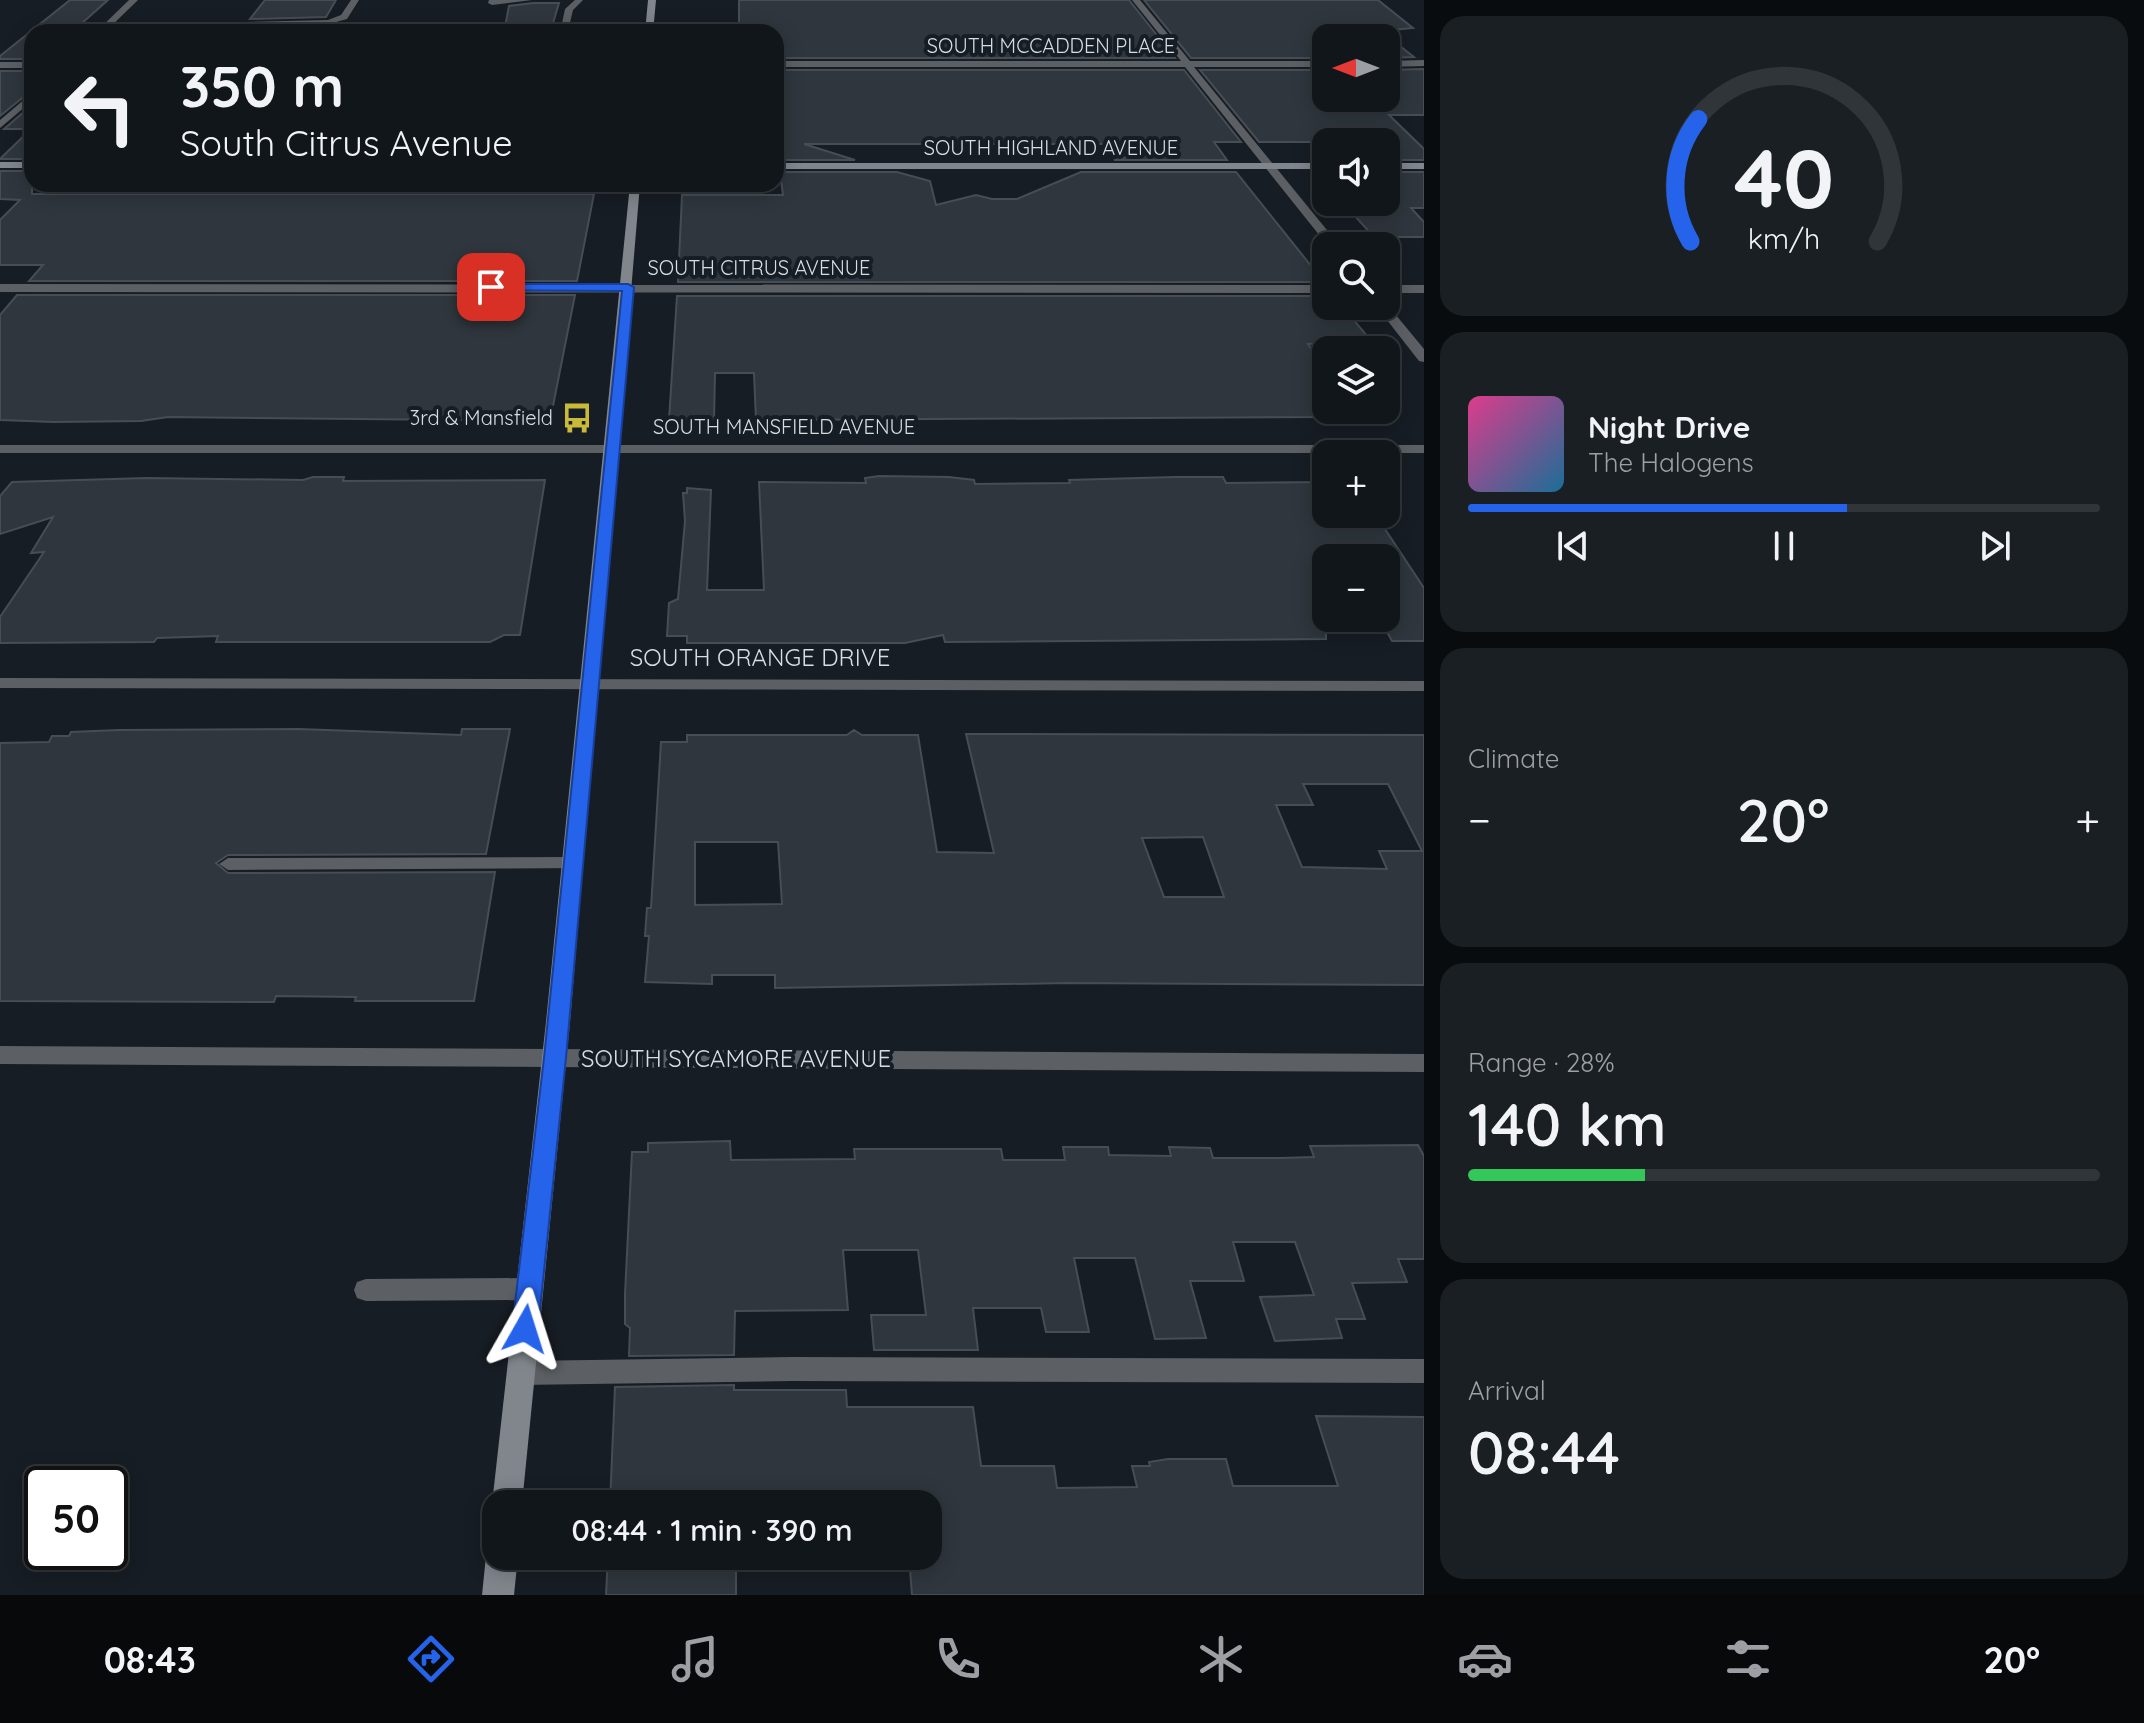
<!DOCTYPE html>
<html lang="en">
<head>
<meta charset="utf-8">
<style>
	:root { --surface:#11161b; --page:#1a1f24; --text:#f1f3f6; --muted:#9c9fa3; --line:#30353a; --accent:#2563eb }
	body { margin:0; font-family:Quicksand,sans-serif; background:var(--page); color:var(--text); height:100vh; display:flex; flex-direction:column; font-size:30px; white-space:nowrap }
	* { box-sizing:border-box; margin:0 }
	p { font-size:26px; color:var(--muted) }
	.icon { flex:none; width:44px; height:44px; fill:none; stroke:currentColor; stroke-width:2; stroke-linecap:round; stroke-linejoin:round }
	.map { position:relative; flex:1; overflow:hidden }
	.sheet { display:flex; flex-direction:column; gap:16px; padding:16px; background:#090c0f; width:720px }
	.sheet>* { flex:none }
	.top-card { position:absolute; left:24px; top:24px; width:760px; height:168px; border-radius:24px; box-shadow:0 4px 20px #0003,0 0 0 2px var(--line); background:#11161b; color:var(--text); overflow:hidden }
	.needle { width:52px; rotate:270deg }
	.tools { position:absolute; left:1312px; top:24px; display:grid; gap:16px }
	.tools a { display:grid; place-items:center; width:88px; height:88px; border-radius:16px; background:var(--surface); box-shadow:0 4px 20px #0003,0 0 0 2px var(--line); font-size:40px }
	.speed { position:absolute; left:24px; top:1466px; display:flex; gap:16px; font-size:40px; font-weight:700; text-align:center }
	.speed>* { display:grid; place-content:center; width:104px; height:104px; border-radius:50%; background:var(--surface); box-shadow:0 4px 20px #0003,0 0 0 2px var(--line); line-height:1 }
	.speed .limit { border:4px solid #111; border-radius:12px; background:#fff; color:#111 }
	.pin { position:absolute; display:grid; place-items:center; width:68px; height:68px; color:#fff; margin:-34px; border-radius:16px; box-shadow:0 4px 12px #0006 }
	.me { position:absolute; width:88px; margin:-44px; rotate:6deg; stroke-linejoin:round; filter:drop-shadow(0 0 6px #0008) }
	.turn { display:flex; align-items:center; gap:28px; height:168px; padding:0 24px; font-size:36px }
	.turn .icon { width:104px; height:104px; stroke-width:2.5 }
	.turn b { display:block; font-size:56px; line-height:68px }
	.big { font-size:60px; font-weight:600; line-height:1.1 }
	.sheet .tile { flex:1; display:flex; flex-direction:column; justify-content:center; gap:12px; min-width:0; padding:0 28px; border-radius:24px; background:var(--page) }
	.sheet .dial { align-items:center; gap:0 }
	.dial svg { height:208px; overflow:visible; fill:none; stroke:var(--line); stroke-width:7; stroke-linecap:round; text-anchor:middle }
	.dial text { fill:var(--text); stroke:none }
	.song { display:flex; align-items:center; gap:24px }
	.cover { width:96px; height:96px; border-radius:12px; background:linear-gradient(135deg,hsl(330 70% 55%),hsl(200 70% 35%)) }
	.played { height:8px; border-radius:4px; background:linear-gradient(90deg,var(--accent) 60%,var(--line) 60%) }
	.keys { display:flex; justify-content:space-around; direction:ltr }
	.heat { display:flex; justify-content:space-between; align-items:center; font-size:44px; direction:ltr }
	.charge { height:12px; border-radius:6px; background:linear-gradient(90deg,#34c759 28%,var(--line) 0) }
	.trip { position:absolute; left:482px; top:1490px; width:460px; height:80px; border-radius:24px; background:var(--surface); box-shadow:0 4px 20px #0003,0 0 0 2px var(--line); font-weight:600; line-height:80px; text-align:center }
	.menu { display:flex; height:128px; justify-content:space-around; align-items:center; background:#07090b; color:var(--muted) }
	.menu .icon { width:56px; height:56px }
	.menu .selected { color:var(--accent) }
	.menu b { font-size:36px; color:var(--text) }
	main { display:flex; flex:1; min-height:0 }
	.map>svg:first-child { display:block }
	.building { fill:#2f363d; stroke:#464d55; stroke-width:2; fill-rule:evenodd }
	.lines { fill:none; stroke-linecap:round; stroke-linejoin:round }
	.service { fill:#5c5f63; fill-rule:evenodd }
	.minor { fill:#5c5f63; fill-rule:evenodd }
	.secondary { fill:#80868c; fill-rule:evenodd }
	.route { fill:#2563eb; stroke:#184099; stroke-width:2 }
	.labels { text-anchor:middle; stroke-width:8; stroke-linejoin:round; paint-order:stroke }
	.far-street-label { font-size:20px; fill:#d8dde2; stroke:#171d24 }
	.far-poi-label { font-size:20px; fill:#d8dde2; stroke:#171d24; text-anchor:end }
	.street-label { font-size:24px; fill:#d8dde2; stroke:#171d24 }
</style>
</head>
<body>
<main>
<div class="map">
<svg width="1424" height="1595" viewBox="0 0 1424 1595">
	<rect width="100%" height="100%" fill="#171d24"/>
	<!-- building -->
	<g class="building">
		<path d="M70,0H108L72,32H32V59H0V56Z"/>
		<path d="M265,0H336L326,17L250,19Z"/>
		<path d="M739,0H1129L1175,58H776V32L739,30Z"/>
		<path d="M1144,0H1378L1413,28L1381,31L1414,57L1386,58V38H1326V58H1191Z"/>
		<path d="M533,3H559L551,30L504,32L509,6Z"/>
		<path d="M320,27L317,32H239L242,28Z"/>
		<path d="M1424,69V115H1389L1424,149V160H1386V142H1259L1200,70H1326V98H1386V70Z"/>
		<path d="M776,70H1184L1241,142H1214L1227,160H1114L1148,152V144H804L855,160H778L776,112H782Z"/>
		<path d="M0,71H32V90L0,116Z"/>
		<path d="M32,105V159H0L31,129H4Z"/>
		<path d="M0,171H32V194H594L577,281H29L43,265H0V220L20,200L0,199Z"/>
		<path d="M780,172H897L930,181L936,205L976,195L992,199H1017L1081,172H1236L1324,282H678L682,195H783Z"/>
		<path d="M1386,172H1424V208H1411L1424,222V237H1374L1342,202H1386Z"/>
		<path d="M17,295H575L550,421L168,417L141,421L54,422L0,420V315Z"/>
		<path d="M677,296H1326V306H1342L1373,343L1308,344L1326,371V417L756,420L754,373H715L714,420H669Z"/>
		<path d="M879,476L949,477L974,480L975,484L1070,483L1069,480L1175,477H1223L1226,483L1326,482V514H1375L1424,588V641H1392L1386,630V558H1326V639L945,642L943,635L905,643H687V636H667L669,603L678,599L685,521L683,493H687V488L711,490L707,590H764L759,482L866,483L865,478Z"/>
		<path d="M313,477H344L343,481L545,480L520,635H504L490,642H216L218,636L157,638L154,642L0,643V617L44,552L31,553L53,517L0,534V496L12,482L147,478L303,480Z"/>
		<path d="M299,729L461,735L462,729H510L486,854L228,855L216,863L228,873L495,872L474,1001H355L356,997L276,996L274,1002L0,1001V743L49,742L52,736H69L71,732L119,730Z"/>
		<path d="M854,730L862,735H918L937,852L994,853L966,734L1424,735V985L1068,983L775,988V975H712V984L645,982L649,936H645L647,908H651L661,742H687V735H847ZM1303,784H1388L1422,851H1379L1387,869L1302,867L1276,805H1313ZM1203,837L1224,897H1164L1142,838ZM695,842H778L782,904L695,905Z"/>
		<path d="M730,1141L731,1160L855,1159L854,1149H1001L1003,1160H1065L1063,1147H1108L1109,1155L1171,1156L1169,1147L1210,1148L1213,1158H1281L1314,1157L1310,1146L1418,1145L1424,1156V1259H1398L1407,1282L1352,1283L1365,1319H1336L1342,1338L1275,1341L1260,1297L1314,1295L1295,1242H1233L1244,1281H1190L1206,1338L1155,1339L1135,1258H1074L1089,1332H1046L1041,1308H973L978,1350H874L871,1315H926L918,1250H843L848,1310L735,1311L734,1355L629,1356L630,1328L625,1324V1294L632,1152H648V1143Z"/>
		<path d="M734,1385V1390H846L847,1407H973L981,1466H1054L1057,1488L1137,1487L1132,1466H1150L1149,1462L1168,1459H1226L1233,1486H1338L1316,1416L1424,1417V1595H912L909,1556H928V1504H904L902,1490H735V1504H610L615,1387Z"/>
		<path d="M608,1556H736V1595H606Z"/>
	</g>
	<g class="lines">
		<!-- service -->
		<g class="service">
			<path d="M351,0H359L347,19L329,24L167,26L163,24L328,20L341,15Z"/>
			<path d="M489,0H532L492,5L488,3Z"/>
			<path d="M575,0H583L573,10L569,27L574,32H565L561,28L565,9Z"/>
			<path d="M573,857L580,858L582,863L580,868L228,870L219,864L228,858Z"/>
			<path d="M529,1278L538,1281L541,1289L538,1297L529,1300L366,1301L357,1298L354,1290L357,1282L366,1279Z"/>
			<path d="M792,1357L1424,1359V1383L792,1381L520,1385L511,1381L507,1373L511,1365L520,1361Z"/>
		</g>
		<!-- minor -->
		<g class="minor">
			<path d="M129,0H138L105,32H96Z"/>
			<path d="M1132,0H1140L1190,61H1326V67H1194L1340,246H1328L1185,67H776V61H1181Z"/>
			<path d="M1424,60V66L1386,67V61Z"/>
			<rect x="0" y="62" width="32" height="6"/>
			<path d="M32,93V101L0,128V120Z"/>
			<path d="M0,284L1326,285V293L0,292Z"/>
			<rect x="1386" y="285" width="38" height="8"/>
			<path d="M1386,303L1424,349V362L1419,361L1376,306H1386Z"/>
			<rect x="0" y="445" width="1424" height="8"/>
			<path d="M0,678L1424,681V691L0,688Z"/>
			<path d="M0,1046L1424,1054V1072L0,1064Z"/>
		</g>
		<!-- secondary -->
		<g class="secondary">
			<path d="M648,0H656L653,32H645Z"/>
			<rect x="0" y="162" width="32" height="6"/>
			<rect x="776" y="163" width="550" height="6"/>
			<rect x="1386" y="163" width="38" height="6"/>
			<path d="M630,184H640L570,1022L522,1504H496V1514L492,1504L546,1022Z"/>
			<path d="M496,1543V1556H518L514,1595H482L486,1556L491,1545Z"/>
		</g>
	</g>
	<!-- route -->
	<path class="route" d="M628,284L634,287L566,1058L538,1329L534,1337L525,1340L516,1337L512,1329L544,1058L622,291L491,290L485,287L491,284Z"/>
	<!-- icons -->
	<defs>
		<g id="bus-bare" transform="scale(2.4)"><path d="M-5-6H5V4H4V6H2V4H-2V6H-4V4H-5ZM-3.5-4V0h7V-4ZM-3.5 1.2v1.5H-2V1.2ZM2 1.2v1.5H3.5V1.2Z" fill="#c9ba3a" stroke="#171d24" stroke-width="2.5" paint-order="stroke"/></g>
	</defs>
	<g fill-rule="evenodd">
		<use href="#bus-bare" x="577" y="418"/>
	</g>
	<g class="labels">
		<!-- far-street labels -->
		<g class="far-street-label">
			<text x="1051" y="53">SOUTH MCCADDEN PLACE</text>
			<text x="1051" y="155">SOUTH HIGHLAND AVENUE</text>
			<text x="759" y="275">SOUTH CITRUS AVENUE</text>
			<text x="784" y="434">SOUTH MANSFIELD AVENUE</text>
		</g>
		<!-- far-poi labels -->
		<g class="far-poi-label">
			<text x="553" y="425">3rd &amp; Mansfield</text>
		</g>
		<!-- street labels -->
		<g class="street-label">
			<text x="760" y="666">SOUTH ORANGE DRIVE</text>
			<text x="736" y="1067">SOUTH SYCAMORE AVENUE</text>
		</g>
	</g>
</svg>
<div class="tools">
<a><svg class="needle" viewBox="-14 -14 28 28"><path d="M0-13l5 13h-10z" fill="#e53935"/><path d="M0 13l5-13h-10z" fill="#9c9fa3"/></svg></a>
<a><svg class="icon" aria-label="sound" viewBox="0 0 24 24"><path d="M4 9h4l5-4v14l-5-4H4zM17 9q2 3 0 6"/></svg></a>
<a><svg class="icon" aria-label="search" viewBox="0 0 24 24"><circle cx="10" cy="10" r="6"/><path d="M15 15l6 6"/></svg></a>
<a><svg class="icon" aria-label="layers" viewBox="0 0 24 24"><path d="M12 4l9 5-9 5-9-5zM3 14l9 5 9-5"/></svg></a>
<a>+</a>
<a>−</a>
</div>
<div class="speed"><div class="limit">50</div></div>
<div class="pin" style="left:491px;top:287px;background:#d93025"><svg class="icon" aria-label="arrive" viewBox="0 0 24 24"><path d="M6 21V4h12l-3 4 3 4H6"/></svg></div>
<svg class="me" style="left:525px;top:1329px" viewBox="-20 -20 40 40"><path d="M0-17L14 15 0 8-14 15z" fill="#2563eb" stroke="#fff" stroke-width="4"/></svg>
<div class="trip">08:44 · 1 min · 390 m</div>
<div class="top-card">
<div class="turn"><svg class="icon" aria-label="left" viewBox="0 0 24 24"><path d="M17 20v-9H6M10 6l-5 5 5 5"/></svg><div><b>350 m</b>South Citrus Avenue</div></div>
</div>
</div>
<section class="sheet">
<div class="tile dial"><svg viewBox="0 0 100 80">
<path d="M14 69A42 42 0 1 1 86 69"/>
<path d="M14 69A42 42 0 0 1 17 22" stroke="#2563eb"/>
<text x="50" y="56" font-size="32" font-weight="700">40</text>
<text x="50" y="72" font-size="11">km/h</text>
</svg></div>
<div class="tile">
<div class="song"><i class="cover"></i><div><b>Night Drive</b><p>The Halogens</p></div></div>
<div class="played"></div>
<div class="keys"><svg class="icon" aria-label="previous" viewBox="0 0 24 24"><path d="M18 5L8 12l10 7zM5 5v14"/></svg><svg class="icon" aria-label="pause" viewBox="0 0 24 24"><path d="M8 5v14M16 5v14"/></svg><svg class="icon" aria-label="next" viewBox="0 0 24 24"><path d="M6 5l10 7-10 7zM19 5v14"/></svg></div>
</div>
<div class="tile"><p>Climate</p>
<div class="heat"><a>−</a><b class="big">20°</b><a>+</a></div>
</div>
<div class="tile"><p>Range · 28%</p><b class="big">140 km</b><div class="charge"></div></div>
<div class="tile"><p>Arrival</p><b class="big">08:44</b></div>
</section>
</main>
<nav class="menu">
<b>08:43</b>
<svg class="icon selected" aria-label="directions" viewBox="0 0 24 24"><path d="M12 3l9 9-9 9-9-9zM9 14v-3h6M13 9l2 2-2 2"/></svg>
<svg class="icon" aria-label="music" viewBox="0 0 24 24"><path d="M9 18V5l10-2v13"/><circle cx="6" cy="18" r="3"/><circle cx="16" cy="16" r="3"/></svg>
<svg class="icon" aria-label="phone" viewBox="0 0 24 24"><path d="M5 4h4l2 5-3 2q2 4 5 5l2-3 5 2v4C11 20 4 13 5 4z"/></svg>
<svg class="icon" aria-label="climate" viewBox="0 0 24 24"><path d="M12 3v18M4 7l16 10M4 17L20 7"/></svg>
<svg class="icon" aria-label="car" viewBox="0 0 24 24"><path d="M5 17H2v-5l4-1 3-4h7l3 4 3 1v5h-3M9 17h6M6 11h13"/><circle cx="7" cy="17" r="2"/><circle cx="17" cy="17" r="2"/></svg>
<svg class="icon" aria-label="filters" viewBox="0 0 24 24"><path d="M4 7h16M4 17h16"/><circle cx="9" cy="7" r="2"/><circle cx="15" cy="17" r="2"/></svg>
<b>20°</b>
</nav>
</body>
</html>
